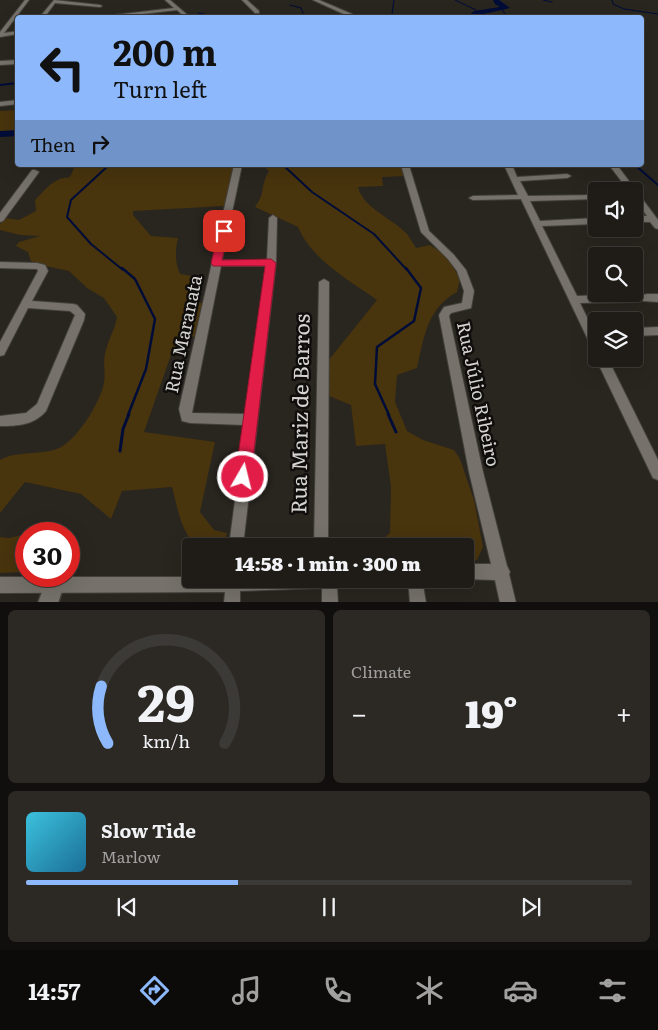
<!DOCTYPE html>
<html lang="en">
<head>
<meta charset="utf-8">
<style>
	:root { --surface:#1f1c17; --page:#2c2924; --text:#f1f3f6; --muted:#a1a1a1; --line:#3c3a36; --accent:#8db9fc }
	body { margin:0; font-family:Literata,serif; background:var(--page); color:var(--text); height:100vh; display:flex; flex-direction:column; font-size:19px; white-space:nowrap }
	* { box-sizing:border-box; margin:0 }
	p { font-size:16px; color:var(--muted) }
	.icon { flex:none; width:28px; height:28px; fill:none; stroke:currentColor; stroke-width:2; stroke-linecap:round; stroke-linejoin:round }
	.map { position:relative; height:602px; overflow:hidden }
	.sheet { display:flex; flex-direction:column; gap:8px; padding:8px; background:#110f0d; flex:1 }
	.sheet>* { flex:none }
	.hud { position:absolute; left:15px; top:15px; width:629px; height:152px; border-radius:5px; box-shadow:0 5px 20px #0002,0 0 0 1px var(--line); background:#8db9fc; color:#111; overflow:hidden }
	.controls { position:absolute; left:588px; top:182px; display:grid; gap:10px }
	.controls a { display:grid; place-items:center; width:55px; height:55px; border-radius:5px; background:var(--surface); box-shadow:0 5px 20px #0002,0 0 0 1px var(--line); font-size:25px }
	.speed { position:absolute; left:15px; top:522px; display:flex; gap:10px; font-size:25px; font-weight:700; text-align:center }
	.speed>* { display:grid; place-content:center; width:65px; height:65px; border-radius:50%; background:var(--surface); box-shadow:0 5px 20px #0002,0 0 0 1px var(--line); line-height:1 }
	.speed .limit { border:8px solid #d22; background:#fff; color:#111 }
	.pin { position:absolute; display:grid; place-items:center; width:42px; height:42px; color:#fff; margin:-21px; border-radius:10px; box-shadow:0 2px 8px #0006 }
	.me { position:absolute; width:55px; margin:-28px; rotate:8deg; stroke-linejoin:round; filter:drop-shadow(0 0 4px #0008) }
	.turn { display:flex; align-items:center; gap:18px; height:105px; padding:0 15px; font-size:22px }
	.turn .icon { width:65px; height:65px; stroke-width:2.5 }
	.turn b { display:block; font-size:35px; line-height:42px }
	.then { display:flex; align-items:center; height:48px; padding:0 15px; background:#0003; gap:10px; font-size:19px }
	.big { font-size:38px; font-weight:800; line-height:1.1 }
	.sheet .tile { flex:1; display:flex; flex-direction:column; justify-content:center; gap:8px; min-width:0; padding:0 18px; border-radius:8px; background:var(--page) }
	.sheet .dial { align-items:center; gap:0 }
	.dial svg { height:130px; overflow:visible; fill:none; stroke:var(--line); stroke-width:7; stroke-linecap:round; text-anchor:middle }
	.dial text { fill:var(--text); stroke:none }
	.song { display:flex; align-items:center; gap:15px }
	.cover { width:60px; height:60px; border-radius:8px; background:linear-gradient(135deg,hsl(190 70% 55%),hsl(200 70% 35%)) }
	.played { height:5px; border-radius:2px; background:linear-gradient(90deg,var(--accent) 35%,var(--line) 35%) }
	.keys { display:flex; justify-content:space-around; direction:ltr }
	.heat { display:flex; justify-content:space-between; align-items:center; font-size:28px; direction:ltr }
	.sheet .tiles { flex:1; display:grid; gap:8px; grid-template-columns:1fr 1fr }
	.tile:last-child { grid-column:span 2 }
	.trip { position:absolute; left:182px; top:538px; width:292px; height:50px; border-radius:5px; background:var(--surface); box-shadow:0 5px 20px #0002,0 0 0 1px var(--line); font-weight:800; line-height:50px; text-align:center }
	.tab-bar { display:flex; height:80px; justify-content:space-around; align-items:center; background:#0c0b09; color:var(--muted) }
	.tab-bar .icon { width:35px; height:35px }
	.tab-bar .on { color:var(--accent) }
	.tab-bar b { font-size:22px; color:var(--text) }
	.map>svg:first-child { display:block }
	.green { fill:#48340d }
	.lines { fill:none; stroke-linecap:round; stroke-linejoin:round }
	.stream-far3 { stroke:#000c38; stroke-width:1 }
	.stream-far2 { stroke:#000c38; stroke-width:2 }
	.stream-far1 { stroke:#000c38; stroke-width:2.5 }
	.stream { stroke:#000c38; stroke-width:3 }
	.river { fill:#000c38; fill-rule:evenodd }
	.minor-casing { stroke:#44413d; stroke-width:2 }
	.tertiary-casing { stroke:#44413d; stroke-width:3 }
	.minor { fill:#76726b; fill-rule:evenodd }
	.tertiary { fill:#76726b; fill-rule:evenodd }
	.route { fill:#e11d48; stroke:#92132f }
	.labels { text-anchor:middle; stroke-width:5; stroke-linejoin:round; paint-order:stroke }
	.street-label { font-size:18px; fill:#d6d4d0; stroke:#100e0c }
	.near-street-label { font-size:21px; fill:#d6d4d0; stroke:#100e0c }
</style>
</head>
<body>
<div class="map">
<svg width="658" height="603" viewBox="0 0 658 603">
	<rect width="100%" height="100%" fill="#29251f"/>
	<!-- green -->
	<g class="green">
		<path d="M17,110V133H0V111Z"/>
		<path d="M75,165H141L145,168H234L225,206L133,211V215L151,236L178,238C175,251 175,262 180,274L192,276L189,298L203,304L197,336L181,339L171,355L144,432L215,442L200,512L214,530L227,533L224,546H196C180,529 178,509 172,487L122,491L111,519L81,494L25,482L0,513V460C17,450 40,456 59,448C77,440 100,403 104,383C106,372 102,361 106,350C109,338 115,329 117,317L104,298L87,288L69,271L36,264L31,261L28,252L16,246L19,242L40,236L20,235L0,230V224L5,218L19,220L36,211L35,200C41,194 48,185 56,181C70,173 68,185 75,165Z"/>
		<path d="M255,165H400L404,176L382,177L383,186L358,187C364,209 392,218 407,234C410,238 413,243 416,248L430,245L447,256L460,279L457,292C427,308 424,338 417,368L397,375L395,402L407,431L423,440L454,450L460,459L474,500L483,547L477,560L466,563V546H413L406,539L398,546H374L390,533L391,487L385,444L356,446L351,405L329,396L328,361L377,300C349,280 312,260 298,227L255,207C266,192 260,186 269,171L264,167Z"/>
		<path d="M26,534V572L0,573V537L9,538Z"/>
	</g>
	<g class="lines">
		<!-- stream-far3 -->
		<g class="stream-far3">
			<path d="M455,0L476,10"/>
			<path d="M543,0L552,2"/>
			<path d="M612,0L613,4L624,9L658,14"/>
			<path d="M290,5L301,8L305,18"/>
			<path d="M198,13L225,18"/>
			<path d="M388,18L392,14L394,0"/>
			<path d="M496,18L505,14L502,9"/>
		</g>
		<!-- stream-far2 -->
		<g class="stream-far2">
			<path d="M0,85L18,83"/>
			<path d="M109,165L71,200L67,217L91,244L123,270"/>
			<path d="M283,165L312,192L374,234L407,270"/>
			<path d="M635,165L658,185"/>
		</g>
		<!-- stream-far1 -->
		<g class="stream-far1">
			<path d="M122,268L135,279L155,319L146,369L128,415"/>
			<path d="M389,415L375,384L377,347L414,321L421,288L406,268"/>
		</g>
		<!-- stream -->
		<g class="stream">
			<path d="M388,414L396,432"/>
			<path d="M120,451L123,429L129,414"/>
		</g>
		<!-- river -->
		<g class="river">
			<path d="M493,0H499L510,8L466,18L474,11L500,7L495,4Z"/>
			<path d="M18,130V136L0,137V131Z"/>
		</g>
		<!-- minor casing -->
		<g class="minor-casing">
			<g id="minor">
				<path d="M25,0H29L4,33L18,31V34L0,37V32Z"/>
				<path d="M54,0L100,5L102,6L100,7L55,3L44,18H39Z"/>
				<path d="M165,0H170L191,18H186L177,10L108,18H88L174,8Z"/>
				<path d="M242,0H247L259,11V13H255Z"/>
				<path d="M313,0H319L352,14V18H348V16Z"/>
				<path d="M18,60V64L0,65V61Z"/>
				<path d="M18,100V104L0,106V102Z"/>
				<path d="M234,165H242L222,260H267L269,218L273,215L277,218L276,263L243,546H229L245,425L190,423L182,421L179,409ZM221,266H266L246,414L192,413Z"/>
				<path d="M401,165H409L429,231L454,255L466,270L474,291L471,308L451,313L449,316L483,472L507,566L510,572L509,574L516,603H500L495,580L464,579H466V564H491L469,472L439,315L444,307L462,303L464,291L457,271L448,259L421,232Z"/>
				<path d="M504,165H512L517,177L567,174L571,176L567,178L520,181L528,196L596,195V199L530,201L540,221L596,218V224L542,226L577,296L634,294L639,298L634,302L580,303L596,336V350L592,349L591,346L521,199L473,200L469,198L473,196L518,195Z"/>
				<path d="M609,165H617L658,220V229L655,228L650,222H634V216H647L634,198V191H629Z"/>
				<path d="M32,170H35L39,172L3,221L0,222V213Z"/>
				<path d="M0,262L37,263L45,265L48,271L32,301L73,304L77,305L85,314L84,320L46,411C34,425 18,426 0,426V416L26,413L37,404L75,315L70,311L28,308L4,355L0,356V342L38,271L37,269L0,268Z"/>
				<path d="M324,279L329,282L328,546H314L319,282Z"/>
				<path d="M647,294H658V302L643,301L642,298L643,295Z"/>
				<path d="M658,327V335L634,336V328Z"/>
				<path d="M596,359H608L658,460V480L653,478Z"/>
				<path d="M0,577H191V579H363L360,584L355,587H337L338,603H322V588L240,591V603H224L225,592L0,593Z"/>
				<path d="M408,579H422L426,603H410Z"/>
			</g>
		</g>
		<!-- tertiary casing -->
		<g class="tertiary-casing">
			<path id="tertiary" d="M52,576L61,578L64,585L58,603H38L47,578Z"/>
		</g>
		<!-- minor -->
		<use href="#minor" class="minor"/>
		<!-- tertiary -->
		<use href="#tertiary" class="tertiary"/>
	</g>
	<!-- route -->
	<path class="route" d="M224,228L229,231L222,260L271,259L276,263L251,477L248,482L243,484L238,482L235,477L265,266H213L211,263L219,231Z"/>
	<g class="labels">
		<!-- street labels -->
		<g class="street-label">
			<text transform="translate(184 334) rotate(-78)" y="6">Rua Maranata</text>
			<text transform="translate(478 394) rotate(78)" y="6">Rua Júlio Ribeiro</text>
		</g>
		<!-- near-street labels -->
		<g class="near-street-label">
			<text transform="translate(301 414) rotate(-89)" y="7">Rua Mariz de Barros</text>
		</g>
	</g>
</svg>
<div class="controls">
<a><svg class="icon" aria-label="sound" viewBox="0 0 24 24"><path d="M4 9h4l5-4v14l-5-4H4zM17 9q2 3 0 6"/></svg></a>
<a><svg class="icon" aria-label="search" viewBox="0 0 24 24"><circle cx="10" cy="10" r="6"/><path d="M15 15l6 6"/></svg></a>
<a><svg class="icon" aria-label="layers" viewBox="0 0 24 24"><path d="M12 4l9 5-9 5-9-5zM3 14l9 5 9-5"/></svg></a>
</div>
<div class="speed"><div class="limit">30</div></div>
<div class="pin" style="left:224px;top:231px;background:#d93025"><svg class="icon" aria-label="arrive" viewBox="0 0 24 24"><path d="M6 21V4h12l-3 4 3 4H6"/></svg></div>
<svg class="me" style="left:243px;top:477px" viewBox="-20 -20 40 40"><circle r="17" fill="#e11d48" stroke="#fff" stroke-width="3"/><path d="M0-11L8 9 0 5-8 9z" fill="#fff"/></svg>
<div class="trip">14:58 · 1 min · 300 m</div>
<div class="hud">
<div class="turn"><svg class="icon" aria-label="left" viewBox="0 0 24 24"><path d="M17 20v-9H6M10 6l-5 5 5 5"/></svg><div><b>200 m</b>Turn left</div></div>
<div class="then">Then<svg class="icon" aria-label="right" viewBox="0 0 24 24"><path d="M7 20v-9h11M14 6l5 5-5 5"/></svg></div>
</div>
</div>
<section class="sheet">
<div class="tiles">
<div class="tile dial"><svg viewBox="0 0 100 80">
<path d="M14 69A42 42 0 1 1 86 69"/>
<path d="M14 69A42 42 0 0 1 10 34" stroke="#8db9fc"/>
<text x="50" y="56" font-size="32" font-weight="700">29</text>
<text x="50" y="72" font-size="11">km/h</text>
</svg></div>
<div class="tile"><p>Climate</p>
<div class="heat"><a>−</a><b class="big">19°</b><a>+</a></div>
</div>
<div class="tile">
<div class="song"><i class="cover"></i><div><b>Slow Tide</b><p>Marlow</p></div></div>
<div class="played"></div>
<div class="keys"><svg class="icon" aria-label="previous" viewBox="0 0 24 24"><path d="M18 5L8 12l10 7zM5 5v14"/></svg><svg class="icon" aria-label="pause" viewBox="0 0 24 24"><path d="M8 5v14M16 5v14"/></svg><svg class="icon" aria-label="next" viewBox="0 0 24 24"><path d="M6 5l10 7-10 7zM19 5v14"/></svg></div>
</div>
</div>
</section>
<nav class="tab-bar">
<b>14:57</b>
<svg class="icon on" aria-label="directions" viewBox="0 0 24 24"><path d="M12 3l9 9-9 9-9-9zM9 14v-3h6M13 9l2 2-2 2"/></svg>
<svg class="icon" aria-label="music" viewBox="0 0 24 24"><path d="M9 18V5l10-2v13"/><circle cx="6" cy="18" r="3"/><circle cx="16" cy="16" r="3"/></svg>
<svg class="icon" aria-label="phone" viewBox="0 0 24 24"><path d="M5 4h4l2 5-3 2q2 4 5 5l2-3 5 2v4C11 20 4 13 5 4z"/></svg>
<svg class="icon" aria-label="climate" viewBox="0 0 24 24"><path d="M12 3v18M4 7l16 10M4 17L20 7"/></svg>
<svg class="icon" aria-label="car" viewBox="0 0 24 24"><path d="M5 17H2v-5l4-1 3-4h7l3 4 3 1v5h-3M9 17h6M6 11h13"/><circle cx="7" cy="17" r="2"/><circle cx="17" cy="17" r="2"/></svg>
<svg class="icon" aria-label="filters" viewBox="0 0 24 24"><path d="M4 7h16M4 17h16"/><circle cx="9" cy="7" r="2"/><circle cx="15" cy="17" r="2"/></svg>
</nav>
</body>
</html>
